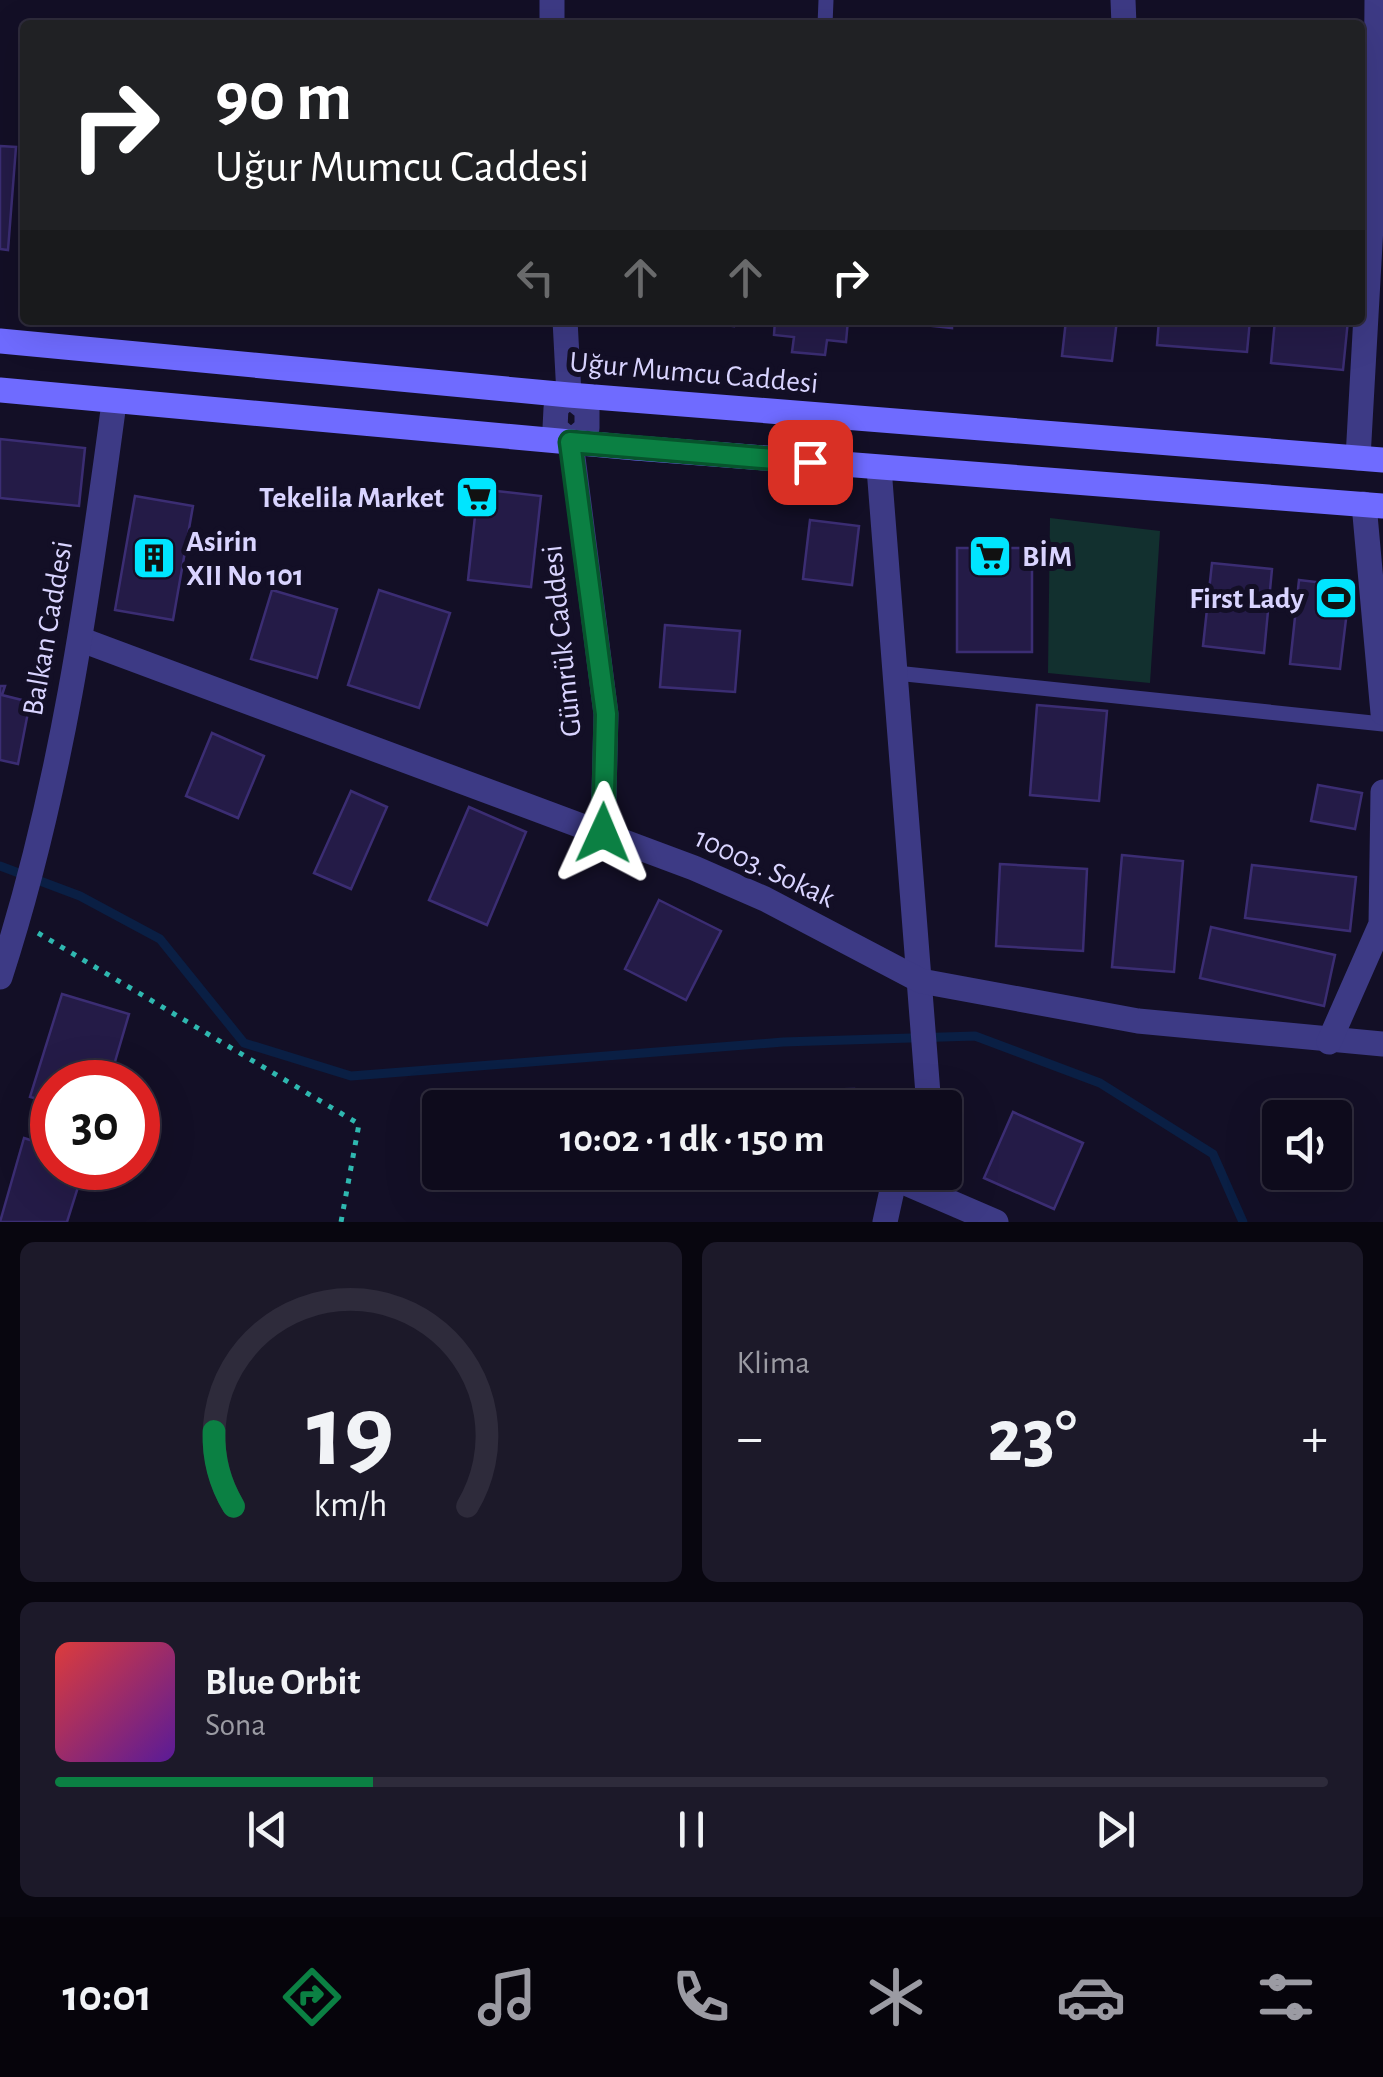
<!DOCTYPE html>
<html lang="tr">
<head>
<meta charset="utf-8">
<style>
	:root { --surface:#0e0b1c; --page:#1c1929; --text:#f1f3f6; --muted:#9b9ba3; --line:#2e2b3b; --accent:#0b8043 }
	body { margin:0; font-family:"Alegreya Sans",sans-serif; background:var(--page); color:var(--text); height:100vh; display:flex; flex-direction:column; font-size:38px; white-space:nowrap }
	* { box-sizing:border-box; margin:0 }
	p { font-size:32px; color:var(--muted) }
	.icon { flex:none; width:55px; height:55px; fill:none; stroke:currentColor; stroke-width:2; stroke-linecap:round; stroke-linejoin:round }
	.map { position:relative; height:1222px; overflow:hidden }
	.side { display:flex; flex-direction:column; gap:20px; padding:20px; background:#08060f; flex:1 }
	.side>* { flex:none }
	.banner { position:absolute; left:20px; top:20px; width:1345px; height:305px; border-radius:10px; box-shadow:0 10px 40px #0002,0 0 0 2px var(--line); background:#202124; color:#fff; overflow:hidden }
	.buttons { position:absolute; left:1262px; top:1100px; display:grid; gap:20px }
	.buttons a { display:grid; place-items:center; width:90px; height:90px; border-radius:10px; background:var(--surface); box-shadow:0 10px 40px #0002,0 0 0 2px var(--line); font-size:50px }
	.speed { position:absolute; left:30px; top:1060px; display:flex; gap:20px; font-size:50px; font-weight:700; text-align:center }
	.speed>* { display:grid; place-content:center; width:130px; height:130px; border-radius:50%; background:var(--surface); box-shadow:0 10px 40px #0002,0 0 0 2px var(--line); line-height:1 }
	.speed .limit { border:15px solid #d22; background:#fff; color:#111 }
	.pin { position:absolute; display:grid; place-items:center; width:85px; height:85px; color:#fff; margin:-42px; border-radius:20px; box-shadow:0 5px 15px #0006 }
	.me { position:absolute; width:110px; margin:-55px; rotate:1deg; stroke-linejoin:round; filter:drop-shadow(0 0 8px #0008) }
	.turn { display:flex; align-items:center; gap:35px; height:210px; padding:0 30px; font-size:45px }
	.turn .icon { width:130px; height:130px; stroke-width:2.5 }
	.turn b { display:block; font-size:70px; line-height:85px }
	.lanes { display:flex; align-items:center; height:95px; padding:0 30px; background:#0003; justify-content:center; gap:50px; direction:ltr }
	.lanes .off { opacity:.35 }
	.big { font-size:75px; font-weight:600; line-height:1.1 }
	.side .card { flex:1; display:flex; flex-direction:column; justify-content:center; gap:15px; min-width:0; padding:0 35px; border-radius:15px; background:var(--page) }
	.side .dial { align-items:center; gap:0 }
	.dial svg { height:260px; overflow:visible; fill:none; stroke:var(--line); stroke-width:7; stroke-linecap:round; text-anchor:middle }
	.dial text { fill:var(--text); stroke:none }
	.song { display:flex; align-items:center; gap:30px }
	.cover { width:120px; height:120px; border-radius:15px; background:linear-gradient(135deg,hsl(0 70% 55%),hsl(270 70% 35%)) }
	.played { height:10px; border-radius:5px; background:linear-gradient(90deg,var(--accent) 25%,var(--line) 25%) }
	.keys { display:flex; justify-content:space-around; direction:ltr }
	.heat { display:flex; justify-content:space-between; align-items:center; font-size:55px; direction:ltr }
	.side .tiles { flex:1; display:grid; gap:20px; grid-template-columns:1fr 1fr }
	.card:last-child { grid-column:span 2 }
	.trip { position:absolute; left:422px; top:1090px; width:540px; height:100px; border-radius:10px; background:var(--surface); box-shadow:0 10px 40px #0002,0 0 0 2px var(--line); font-weight:600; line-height:100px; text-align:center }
	.tabs { display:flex; height:160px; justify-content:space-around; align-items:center; background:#06040b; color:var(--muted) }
	.tabs .icon { width:70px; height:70px }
	.tabs .on { color:var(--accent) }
	.tabs b { font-size:45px; color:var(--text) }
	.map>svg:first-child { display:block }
	.green { fill:#12302f }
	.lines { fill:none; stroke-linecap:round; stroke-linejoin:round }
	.stream { stroke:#0a1f44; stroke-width:9 }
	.building { fill:#241b47; stroke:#3b2d73; stroke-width:2.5 }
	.path { stroke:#2fb8b0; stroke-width:5; stroke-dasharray:5 8; stroke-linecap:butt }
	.service { stroke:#3d3a85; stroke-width:15 }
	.minor { stroke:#3d3a85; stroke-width:25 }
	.secondary { stroke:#6f6bff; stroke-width:25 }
	.route-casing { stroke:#07532c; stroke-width:25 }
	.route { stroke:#0b8043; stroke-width:18 }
	.labels { text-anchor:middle; stroke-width:10; stroke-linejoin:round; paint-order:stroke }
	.street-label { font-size:30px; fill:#d9d4ff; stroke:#130f26 }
	.poi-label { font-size:30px; font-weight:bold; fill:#d9d4ff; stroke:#130f26; text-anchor:end }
</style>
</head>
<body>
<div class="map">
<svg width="1383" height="1222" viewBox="0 0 1383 1222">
	<rect width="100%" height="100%" fill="#130f26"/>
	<!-- green -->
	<path class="green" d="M1050,518L1160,531L1150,683L1048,673Z"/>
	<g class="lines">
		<!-- stream -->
		<path class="stream" d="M0,866L80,896L160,939L244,1043L351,1076L783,1042L975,1036L1100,1083L1213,1154L1243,1222"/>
	</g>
	<!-- building -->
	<g class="building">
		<path d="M0,146L16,147L8,250L0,249Z"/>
		<path d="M686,320H735L734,326Z"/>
		<path d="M775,320H848L846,342L827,340L825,355L792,352L794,337L774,335Z"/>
		<path d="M879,320H952V328Z"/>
		<path d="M1066,320H1117L1112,361L1062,356Z"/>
		<path d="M1159,320H1250L1247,352L1157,345Z"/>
		<path d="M1275,320H1348L1343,370L1271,363Z"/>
		<path d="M0,439L85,448L79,506L0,498Z"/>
		<path d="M478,489L541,496L531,587L468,580Z"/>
		<path d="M135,496L193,506L173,620L115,610Z"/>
		<path d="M810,520L859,526L852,585L803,579Z"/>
		<rect x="957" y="548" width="75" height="104"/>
		<path d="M1212,563L1272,569L1264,653L1203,646Z"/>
		<path d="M1299,580L1350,586L1340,669L1290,664Z"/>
		<path d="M272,590L337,609L317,678L251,659Z"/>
		<path d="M379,590L450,613L419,708L348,685Z"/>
		<path d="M665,625L740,631L735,692L660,687Z"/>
		<path d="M0,686H5L2,695L30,702L18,764L0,760Z"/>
		<path d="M1037,705L1107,711L1099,801L1030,795Z"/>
		<path d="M212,733L264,756L238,818L186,796Z"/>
		<path d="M1318,785L1362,793L1355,829L1311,821Z"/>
		<path d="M351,791L387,807L351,889L314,873Z"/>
		<path d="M469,807L526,832L487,925L429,900Z"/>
		<path d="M1122,855L1183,861L1174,972L1112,967Z"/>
		<path d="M1000,864L1087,869L1083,951L996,946Z"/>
		<path d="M1252,865L1356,877L1350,931L1245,918Z"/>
		<path d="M659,900L721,931L686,1000L625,969Z"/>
		<path d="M1211,927L1335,955L1324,1006L1200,978Z"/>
		<path d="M62,994L129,1014L109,1082H52V1103L30,1097Z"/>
		<path d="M854,1089L855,1108H659L664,1093Z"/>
		<path d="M1013,1112L1083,1143L1054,1209L984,1178Z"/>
		<path d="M24,1138L52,1147V1168H84L67,1222H0Z"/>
		<path d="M633,1172H764V1185L626,1189Z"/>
	</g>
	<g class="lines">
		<!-- path -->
		<path class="path" d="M38,933L359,1124L341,1222"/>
		<!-- service -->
		<g class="service">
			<path d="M825,25L826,0"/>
			<path d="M896,673L1383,724"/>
		</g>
		<!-- minor -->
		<g class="minor">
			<path d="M1123,0L1124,25"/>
			<path d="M552,25V0"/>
			<path d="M565,320L569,395L556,408L555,428L571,442L587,428V410L569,395"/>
			<path d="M571,442L606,714L603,833"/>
			<path d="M1358,458L1376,137L1377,0"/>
			<path d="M879,468L928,1094L922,1108"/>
			<path d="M1364,504L1383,713"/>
			<path d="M82,640L694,868L765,899L921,981L1138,1021L1383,1044"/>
			<path d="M0,977C61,790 88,597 114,403"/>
			<path d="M1329,1042L1381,924L1383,792"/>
			<path d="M894,1178L996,1222"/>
			<path d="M885,1222L896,1172"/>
		</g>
		<!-- secondary -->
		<g class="secondary">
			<path d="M0,341L569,395L1383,460"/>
			<path d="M0,390L636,448L1383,506"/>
		</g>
	</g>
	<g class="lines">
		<!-- route casing -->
		<g class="route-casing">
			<path id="route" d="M603,833L606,714L570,442L810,462"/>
		</g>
		<!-- route -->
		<use href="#route" class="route"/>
	</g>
	<!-- icons -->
	<defs>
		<g id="supermarket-square" transform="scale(2.25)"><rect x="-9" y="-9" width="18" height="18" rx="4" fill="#00e5ff" stroke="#130f26"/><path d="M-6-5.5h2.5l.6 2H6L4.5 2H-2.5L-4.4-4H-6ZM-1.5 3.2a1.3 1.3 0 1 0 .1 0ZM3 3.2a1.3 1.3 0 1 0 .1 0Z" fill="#111"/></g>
		<g id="building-square" transform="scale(2.25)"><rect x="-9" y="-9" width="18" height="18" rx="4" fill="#00e5ff" stroke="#130f26"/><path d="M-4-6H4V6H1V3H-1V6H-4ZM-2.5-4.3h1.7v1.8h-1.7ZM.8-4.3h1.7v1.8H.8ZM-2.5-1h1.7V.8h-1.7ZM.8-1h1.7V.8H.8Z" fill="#111"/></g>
		<g id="stadium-square" transform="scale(2.25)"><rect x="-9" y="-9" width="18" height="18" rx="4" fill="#00e5ff" stroke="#130f26"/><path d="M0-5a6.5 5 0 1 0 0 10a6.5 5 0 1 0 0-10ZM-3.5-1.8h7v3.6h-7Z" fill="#111"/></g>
	</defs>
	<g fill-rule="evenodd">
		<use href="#supermarket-square" x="477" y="497"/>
		<use href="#supermarket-square" x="990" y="556"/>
		<use href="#building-square" x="154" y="558"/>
		<use href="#stadium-square" x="1336" y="598"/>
	</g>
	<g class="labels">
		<!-- street labels -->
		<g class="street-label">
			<text transform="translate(694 372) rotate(5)" y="10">Uğur Mumcu Caddesi</text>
			<text transform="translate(47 628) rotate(-80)" y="10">Balkan Caddesi</text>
			<text transform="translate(561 641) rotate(-96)" y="10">Gümrük Caddesi</text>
			<text transform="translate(765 867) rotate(25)" y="10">10003. Sokak</text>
		</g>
		<!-- poi labels -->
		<g class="poi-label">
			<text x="444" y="507">Tekelila Market</text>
			<text x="186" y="551" text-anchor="start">Asirin<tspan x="186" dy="34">XII No 101</tspan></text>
			<text x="1022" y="566" text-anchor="start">BİM</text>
			<text x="1304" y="608">First Lady</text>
		</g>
	</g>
</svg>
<div class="buttons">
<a><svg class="icon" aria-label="sound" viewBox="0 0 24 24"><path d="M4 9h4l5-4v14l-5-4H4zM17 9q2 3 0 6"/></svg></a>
</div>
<div class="speed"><div class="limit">30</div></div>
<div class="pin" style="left:810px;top:462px;background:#d93025"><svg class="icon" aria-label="arrive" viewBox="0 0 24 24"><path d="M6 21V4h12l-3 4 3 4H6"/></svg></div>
<svg class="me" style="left:603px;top:833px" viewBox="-20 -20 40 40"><path d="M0-17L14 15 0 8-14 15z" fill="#0b8043" stroke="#fff" stroke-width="4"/></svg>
<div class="trip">10:02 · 1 dk · 150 m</div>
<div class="banner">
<div class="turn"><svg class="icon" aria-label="right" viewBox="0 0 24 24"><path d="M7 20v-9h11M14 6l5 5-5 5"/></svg><div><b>90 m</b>Uğur Mumcu Caddesi</div></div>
<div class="lanes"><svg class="icon off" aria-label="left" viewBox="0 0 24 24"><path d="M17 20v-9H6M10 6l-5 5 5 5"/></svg><svg class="icon off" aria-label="ahead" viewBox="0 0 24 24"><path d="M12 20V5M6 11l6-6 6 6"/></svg><svg class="icon off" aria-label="ahead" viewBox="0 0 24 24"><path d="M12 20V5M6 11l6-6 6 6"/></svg><svg class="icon" aria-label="right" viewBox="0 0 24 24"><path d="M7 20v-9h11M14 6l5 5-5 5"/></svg></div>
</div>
</div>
<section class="side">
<div class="tiles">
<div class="card dial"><svg viewBox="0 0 100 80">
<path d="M14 69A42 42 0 1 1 86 69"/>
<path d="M14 69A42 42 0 0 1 8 46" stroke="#0b8043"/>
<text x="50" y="56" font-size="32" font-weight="700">19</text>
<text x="50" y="72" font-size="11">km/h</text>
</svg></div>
<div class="card"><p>Klima</p>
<div class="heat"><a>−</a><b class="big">23°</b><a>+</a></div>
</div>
<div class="card">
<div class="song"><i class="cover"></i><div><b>Blue Orbit</b><p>Sona</p></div></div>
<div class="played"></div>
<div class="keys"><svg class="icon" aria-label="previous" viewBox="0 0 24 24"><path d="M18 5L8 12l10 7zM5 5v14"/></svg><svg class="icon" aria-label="pause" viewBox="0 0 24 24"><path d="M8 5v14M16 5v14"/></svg><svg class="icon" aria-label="next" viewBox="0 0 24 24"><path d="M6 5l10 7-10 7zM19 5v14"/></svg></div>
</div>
</div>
</section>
<nav class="tabs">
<b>10:01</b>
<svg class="icon on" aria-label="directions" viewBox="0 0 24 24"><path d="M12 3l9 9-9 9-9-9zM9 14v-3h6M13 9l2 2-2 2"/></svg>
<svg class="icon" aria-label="music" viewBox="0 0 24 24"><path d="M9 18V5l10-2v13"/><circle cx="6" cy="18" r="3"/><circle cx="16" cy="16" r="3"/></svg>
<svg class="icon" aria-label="phone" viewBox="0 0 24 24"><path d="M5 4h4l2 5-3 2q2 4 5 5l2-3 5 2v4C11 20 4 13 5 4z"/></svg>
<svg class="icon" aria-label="climate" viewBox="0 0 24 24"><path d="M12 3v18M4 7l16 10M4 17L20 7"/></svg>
<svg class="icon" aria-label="car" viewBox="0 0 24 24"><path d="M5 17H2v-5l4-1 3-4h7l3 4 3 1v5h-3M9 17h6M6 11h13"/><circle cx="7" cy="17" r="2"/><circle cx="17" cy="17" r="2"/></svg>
<svg class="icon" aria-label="filters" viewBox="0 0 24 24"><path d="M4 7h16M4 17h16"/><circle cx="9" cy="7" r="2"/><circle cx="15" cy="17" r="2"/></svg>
</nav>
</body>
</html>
